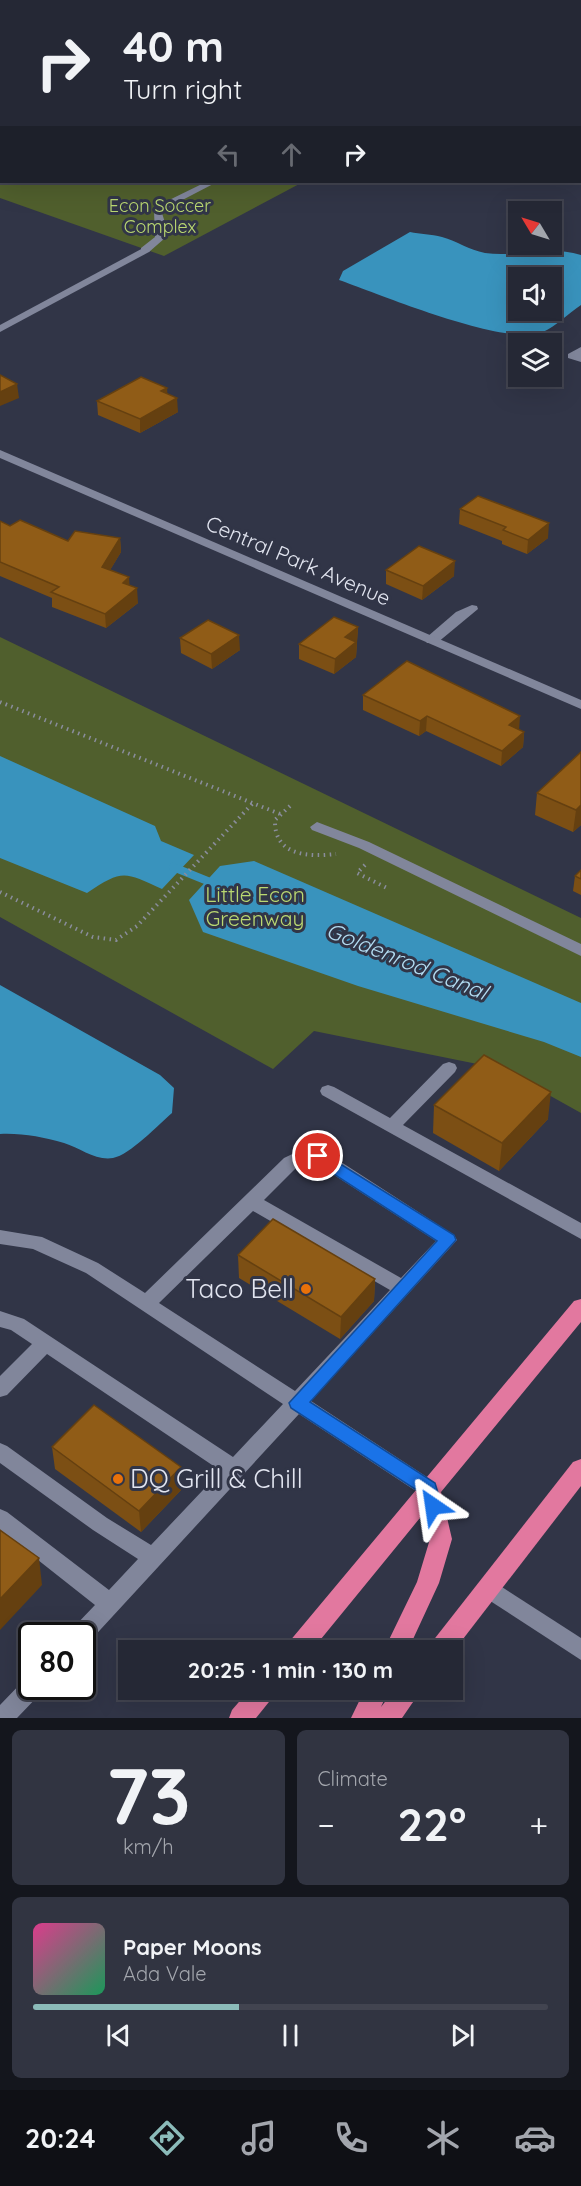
<!DOCTYPE html>
<html lang="en">
<head>
<meta charset="utf-8">
<style>
	:root { --surface:#252835; --page:#313441; --text:#f1f3f6; --muted:#a3a6ad; --line:#424450; --accent:#8bbbb9 }
	body { margin:0; font-family:Quicksand,sans-serif; background:var(--page); color:var(--text); height:100vh; display:flex; flex-direction:column; font-size:22px; white-space:nowrap }
	* { box-sizing:border-box; margin:0 }
	p { font-size:20px; color:var(--muted) }
	.icon { flex:none; width:33px; height:33px; fill:none; stroke:currentColor; stroke-width:2; stroke-linecap:round; stroke-linejoin:round }
	.map { position:relative; height:1718px; overflow:hidden }
	.sheet { display:flex; flex-direction:column; gap:12px; padding:12px; background:#14161d; flex:1 }
	.sheet>* { flex:none }
	.guide { position:absolute; left:0px; top:0px; width:582px; height:183px; box-shadow:0 6px 24px #0002,0 0 0 2px var(--line); background:#252835; color:var(--text); overflow:hidden }
	.needle { width:39px; rotate:308deg }
	.fabs { position:absolute; left:508px; top:201px; display:grid; gap:12px }
	.fabs a { display:grid; place-items:center; width:54px; height:54px; border-radius:0px; background:var(--surface); box-shadow:0 6px 24px #0002,0 0 0 2px var(--line); font-size:30px }
	.speed { position:absolute; left:18px; top:1622px; display:flex; gap:12px; font-size:30px; font-weight:700; text-align:center }
	.speed>* { display:grid; place-content:center; width:78px; height:78px; border-radius:50%; background:var(--surface); box-shadow:0 6px 24px #0002,0 0 0 2px var(--line); line-height:1 }
	.speed .limit { border:3px solid #111; border-radius:9px; background:#fff; color:#111 }
	.pin { position:absolute; display:grid; place-items:center; width:51px; height:51px; color:#fff; margin:-26px; border:3px solid #fff; border-radius:50%; box-shadow:0 2px 6px #0007 }
	.me { position:absolute; width:66px; margin:-33px; rotate:328deg; stroke-linejoin:round; filter:drop-shadow(0 0 4px #0008) }
	.turn { display:flex; align-items:center; gap:21px; height:126px; padding:0 24px; font-size:27px }
	.turn .icon { width:78px; height:78px; stroke-width:2.5 }
	.turn b { display:block; font-size:42px; line-height:51px }
	.lanes { display:flex; align-items:center; height:57px; padding:0 24px; background:#0003; justify-content:center; gap:30px; direction:ltr }
	.lanes .off { opacity:.35 }
	.big { font-size:45px; font-weight:700; line-height:1.1 }
	.sheet .card { flex:1; display:flex; flex-direction:column; justify-content:center; gap:9px; min-width:0; padding:0 21px; border-radius:9px; background:var(--page) }
	.sheet .dial { align-items:center; gap:0 }
	.dial b { font-size:78px; line-height:1 }
	.song { display:flex; align-items:center; gap:18px }
	.cover { width:72px; height:72px; border-radius:9px; background:linear-gradient(135deg,hsl(330 70% 55%),hsl(150 70% 35%)) }
	.played { height:6px; border-radius:3px; background:linear-gradient(90deg,var(--accent) 40%,var(--line) 40%) }
	.keys { display:flex; justify-content:space-around; direction:ltr }
	.heat { display:flex; justify-content:space-between; align-items:center; font-size:33px; direction:ltr }
	.sheet .tiles { flex:1; display:grid; gap:12px; grid-template-columns:1fr 1fr }
	.card:last-child { grid-column:span 2 }
	.trip { position:absolute; left:118px; top:1640px; width:345px; height:60px; border-radius:0px; background:var(--surface); box-shadow:0 6px 24px #0002,0 0 0 2px var(--line); font-weight:700; line-height:60px; text-align:center }
	.tabs { display:flex; height:96px; justify-content:space-around; align-items:center; background:#0f1015; color:var(--muted) }
	.tabs .icon { width:42px; height:42px }
	.tabs .current { color:var(--accent) }
	.tabs b { font-size:27px; color:var(--text) }
	.map>svg:first-child { display:block }
	.green { fill:#505f2d }
	.water { fill:#3993bd; fill-rule:evenodd }
	.lines { fill:none; stroke-linecap:round; stroke-linejoin:round }
	.stream { stroke:#3993bd; stroke-width:8 }
	.path-far1 { stroke:#8a8d9c; stroke-width:2; stroke-dasharray:1 3; stroke-linecap:butt }
	.path { stroke:#8a8d9c; stroke-width:4; stroke-dasharray:1.5 4.5; stroke-linecap:butt }
	.service { fill:#81869b; fill-rule:evenodd }
	.minor { fill:#81869b; fill-rule:evenodd }
	.trunk { fill:#e2789f; fill-rule:evenodd }
	.wall { fill:#7c4f14 }
	.shaded-wall { fill:#654010 }
	.building { fill:#905c17; stroke:#654010; stroke-width:1.5 }
	.route { fill:#1a73e8; stroke:#114b97; stroke-width:1.5 }
	.food-dot { fill:#e8710a; stroke:#313547; stroke-width:2 }
	.labels { text-anchor:middle; stroke-width:6; stroke-linejoin:round; paint-order:stroke }
	.far-park-label { font-size:18px; fill:#bad871; stroke:#313547 }
	.street-label { font-size:21px; fill:#e2e5f0; stroke:#313547 }
	.park-label { font-size:21px; fill:#bad871; stroke:#313547 }
	.water-label { font-size:22px; font-style:italic; fill:#b2dcf2; stroke:#313547 }
	.near-poi-label { font-size:26px; fill:#e2e5f0; stroke:#313547; text-anchor:end }
</style>
</head>
<body>
<div class="map">
<svg width="581" height="1718" viewBox="0 0 581 1718">
	<rect width="100%" height="100%" fill="#313547"/>
	<!-- green -->
	<g class="green">
		<path d="M0,0H581V33L580,2H2V182H303L164,256L0,198Z"/>
		<path d="M0,637L581,918V1113L502,1069L314,1031L273,1069L0,917Z"/>
	</g>
	<!-- water -->
	<g class="water">
		<path d="M410,232C420,234 431,234 442,237C457,241 469,250 485,253C518,258 546,244 581,255V305C569,313 556,326 543,332C508,348 379,294 339,280L343,271ZM519,278H552V310H519Z"/>
		<path d="M0,756L155,826L161,841L194,855L162,889C124,872 123,869 87,893L0,858Z"/>
		<path d="M254,861L581,1003V1057L544,1042L358,986L203,932L189,900L220,866Z"/>
		<path d="M0,985L160,1075L174,1088L172,1113C159,1124 130,1155 113,1158C96,1161 80,1148 64,1143C43,1137 22,1133 0,1134Z"/>
	</g>
	<g class="lines">
		<!-- stream -->
		<path class="stream" d="M173,867L215,884"/>
		<!-- path-far1 -->
		<path class="path-far1" d="M246,2L249,0"/>
		<!-- path -->
		<g class="path">
			<path d="M0,702L280,814"/>
			<path d="M290,806L275,820C274,856 308,857 336,854"/>
			<path d="M365,865L357,873L387,888"/>
			<path d="M0,892L93,937L116,940L137,926L253,803"/>
		</g>
		<!-- service -->
		<g class="service">
			<path d="M206,182H217L167,208L162,213L166,226L165,238L149,252H141V248L155,237L154,211L161,204Z"/>
			<path d="M581,347V362L568,358V354Z"/>
			<path d="M472,605L477,606L478,609L437,643H427L425,640L427,637L456,612Z"/>
			<path d="M317,822L369,842L581,944V956L359,848L312,830L310,827Z"/>
			<path d="M449,1062L455,1064L457,1068L455,1072L403,1125L581,1223V1239L322,1095L320,1091L322,1087L328,1085L334,1087L390,1118L443,1064Z"/>
			<path d="M305,1148L324,1151L454,1235L457,1240L311,1401L436,1483L439,1489L436,1495L429,1498L422,1495L299,1414L89,1642L82,1644V1635H70L73,1628L95,1605L0,1530V1509L7,1512L109,1590L138,1559L93,1530L0,1463V1443L7,1446L107,1518L151,1545L221,1471L47,1354L7,1395L0,1397V1376L32,1344L11,1330L0,1327V1311L24,1319L233,1457L283,1404L86,1273L33,1249L0,1244V1230L42,1237L98,1263L145,1293L284,1158ZM307,1162H314L436,1241L401,1278L264,1200L296,1168ZM253,1211L390,1290L295,1391L159,1303Z"/>
			<path d="M32,1676V1686H44L41,1693L17,1718H0V1705L25,1679Z"/>
		</g>
		<!-- minor -->
		<g class="minor">
			<path d="M145,247L150,250L149,252L0,332V325Z"/>
			<path d="M0,450L581,700V709L0,458Z"/>
			<path d="M488,1578L581,1638V1660L481,1595L478,1588L481,1581Z"/>
		</g>
		<!-- trunk -->
		<g class="trunk">
			<path d="M581,1299V1322L441,1492L452,1539L439,1583L408,1650H384L417,1582L430,1539L424,1513L312,1650H285L289,1642L574,1301Z"/>
			<path d="M581,1459V1486L453,1652L428,1650L432,1642L573,1462Z"/>
			<path d="M250,1689H277L273,1697L256,1718H229L232,1710Z"/>
			<path d="M365,1689H389L381,1707L395,1689H422L402,1718H351Z"/>
		</g>
	</g>
	<!-- wall -->
	<g class="wall">
		<path d="M167,388V394L178,412L140,433L98,415L97,401Z"/>
		<path d="M460,509L548,538L527,554L502,544V541L459,524Z"/>
		<path d="M0,521L10,526L68,541L120,538L121,552L110,570L129,585L138,603L106,628L52,607V598L0,576Z"/>
		<path d="M386,570L454,576L422,600L386,584Z"/>
		<path d="M358,627L356,657L334,674L299,659V644Z"/>
		<path d="M180,638L240,650L212,669L181,653Z"/>
		<path d="M363,695L519,730L524,732L523,747L501,766L426,731L419,736L363,710Z"/>
		<path d="M581,752V825L573,832L535,815L537,793Z"/>
		<path d="M581,870V895L573,891L575,876Z"/>
		<path d="M434,1105L548,1119L499,1171L433,1133Z"/>
		<path d="M238,1255L375,1279L374,1301L340,1339L239,1278Z"/>
		<path d="M52,1447L181,1467L182,1489L141,1532L55,1469Z"/>
	</g>
	<!-- shaded-wall -->
	<g class="shaded-wall">
		<path d="M17,384L19,398L0,406V392Z"/>
		<path d="M167,388L168,401L161,391Z"/>
		<path d="M177,398L178,412L140,433V419Z"/>
		<path d="M549,523L548,538L527,554L528,540Z"/>
		<path d="M120,538L121,552L103,582L102,567Z"/>
		<path d="M455,561L454,576L422,600L423,586Z"/>
		<path d="M129,577L130,592L123,583Z"/>
		<path d="M137,588L138,603L106,628L105,614Z"/>
		<path d="M358,627L356,657L334,674L335,659L345,637Z"/>
		<path d="M239,635L240,650L212,669L211,654Z"/>
		<path d="M427,716L426,731L419,736L420,721Z"/>
		<path d="M520,716L519,731L509,725Z"/>
		<path d="M524,732L523,747L501,766L502,751Z"/>
		<path d="M581,805V825L573,832L576,810Z"/>
		<path d="M551,1092L548,1119L499,1171L502,1143Z"/>
		<path d="M375,1279L374,1301L340,1339L341,1317Z"/>
		<path d="M181,1467L182,1489L141,1532L139,1511Z"/>
		<path d="M39,1558L42,1585L0,1630V1599Z"/>
	</g>
	<!-- building -->
	<g class="building">
		<path d="M0,375L17,384L0,392Z"/>
		<path d="M141,377L167,388L161,391L177,398L140,419L97,401Z"/>
		<path d="M478,496L549,523L528,540L503,530L506,527L460,509Z"/>
		<path d="M20,520L68,541L75,531L120,538L102,567L129,577L123,583L137,588L105,614L51,592L59,587L0,562V521L10,526Z"/>
		<path d="M419,546L455,561L423,586L386,570Z"/>
		<path d="M334,617L358,627L345,637L356,642L335,659L299,644Z"/>
		<path d="M208,620L239,635L211,654L180,638Z"/>
		<path d="M407,661L520,716L509,725L524,732L502,751L427,716L420,721L363,695Z"/>
		<path d="M581,752V805L576,810L537,793Z"/>
		<path d="M581,870V879L575,876Z"/>
		<path d="M484,1055L551,1092L502,1143L434,1105Z"/>
		<path d="M273,1219L375,1279L341,1317L238,1255Z"/>
		<path d="M94,1405L181,1467L139,1511L52,1447Z"/>
		<path d="M0,1530L39,1558L0,1599Z"/>
	</g>
	<!-- route -->
	<path class="route" d="M318,1150L454,1235L456,1240L310,1402L435,1483L442,1506L439,1511L433,1514L426,1511L421,1493L291,1408L289,1403L437,1241L312,1160L310,1156L312,1152Z"/>
	<!-- markers -->
	<g class="food-dot">
		<circle cx="306" cy="1289" r="6"/>
		<circle cx="118" cy="1479" r="6"/>
	</g>
	<g class="labels">
		<!-- far-park labels -->
		<g class="far-park-label">
			<text x="160" y="212">Econ Soccer<tspan x="160" dy="21">Complex</tspan></text>
		</g>
		<!-- street labels -->
		<g class="street-label">
			<text transform="translate(298 561) rotate(23)" y="7">Central Park Avenue</text>
		</g>
		<!-- park labels -->
		<g class="park-label">
			<text x="255" y="902">Little Econ<tspan x="255" dy="24">Greenway</tspan></text>
		</g>
		<!-- water labels -->
		<g class="water-label">
			<text transform="translate(407 961) rotate(22)" y="8">Goldenrod Canal</text>
		</g>
		<!-- near-poi labels -->
		<g class="near-poi-label">
			<text x="294" y="1298">Taco Bell</text>
			<text x="130" y="1488" text-anchor="start">DQ Grill &amp; Chill</text>
		</g>
	</g>
</svg>
<div class="fabs">
<a><svg class="needle" viewBox="-14 -14 28 28"><path d="M0-13l5 13h-10z" fill="#e53935"/><path d="M0 13l5-13h-10z" fill="#a3a6ad"/></svg></a>
<a><svg class="icon" aria-label="sound" viewBox="0 0 24 24"><path d="M4 9h4l5-4v14l-5-4H4zM17 9q2 3 0 6"/></svg></a>
<a><svg class="icon" aria-label="layers" viewBox="0 0 24 24"><path d="M12 4l9 5-9 5-9-5zM3 14l9 5 9-5"/></svg></a>
</div>
<div class="speed"><div class="limit">80</div></div>
<div class="pin" style="left:318px;top:1156px;background:#d93025"><svg class="icon" aria-label="arrive" viewBox="0 0 24 24"><path d="M6 21V4h12l-3 4 3 4H6"/></svg></div>
<svg class="me" style="left:433px;top:1506px" viewBox="-20 -20 40 40"><path d="M0-17L14 15 0 8-14 15z" fill="#1a73e8" stroke="#fff" stroke-width="4"/></svg>
<div class="trip">20:25 · 1 min · 130 m</div>
<div class="guide">
<div class="turn"><svg class="icon" aria-label="right" viewBox="0 0 24 24"><path d="M7 20v-9h11M14 6l5 5-5 5"/></svg><div><b>40 m</b>Turn right</div></div>
<div class="lanes"><svg class="icon off" aria-label="left" viewBox="0 0 24 24"><path d="M17 20v-9H6M10 6l-5 5 5 5"/></svg><svg class="icon off" aria-label="ahead" viewBox="0 0 24 24"><path d="M12 20V5M6 11l6-6 6 6"/></svg><svg class="icon" aria-label="right" viewBox="0 0 24 24"><path d="M7 20v-9h11M14 6l5 5-5 5"/></svg></div>
</div>
</div>
<section class="sheet">
<div class="tiles">
<div class="card dial"><b>73</b><p>km/h</p></div>
<div class="card"><p>Climate</p>
<div class="heat"><a>−</a><b class="big">22°</b><a>+</a></div>
</div>
<div class="card">
<div class="song"><i class="cover"></i><div><b>Paper Moons</b><p>Ada Vale</p></div></div>
<div class="played"></div>
<div class="keys"><svg class="icon" aria-label="previous" viewBox="0 0 24 24"><path d="M18 5L8 12l10 7zM5 5v14"/></svg><svg class="icon" aria-label="pause" viewBox="0 0 24 24"><path d="M8 5v14M16 5v14"/></svg><svg class="icon" aria-label="next" viewBox="0 0 24 24"><path d="M6 5l10 7-10 7zM19 5v14"/></svg></div>
</div>
</div>
</section>
<nav class="tabs">
<b>20:24</b>
<svg class="icon current" aria-label="directions" viewBox="0 0 24 24"><path d="M12 3l9 9-9 9-9-9zM9 14v-3h6M13 9l2 2-2 2"/></svg>
<svg class="icon" aria-label="music" viewBox="0 0 24 24"><path d="M9 18V5l10-2v13"/><circle cx="6" cy="18" r="3"/><circle cx="16" cy="16" r="3"/></svg>
<svg class="icon" aria-label="phone" viewBox="0 0 24 24"><path d="M5 4h4l2 5-3 2q2 4 5 5l2-3 5 2v4C11 20 4 13 5 4z"/></svg>
<svg class="icon" aria-label="climate" viewBox="0 0 24 24"><path d="M12 3v18M4 7l16 10M4 17L20 7"/></svg>
<svg class="icon" aria-label="car" viewBox="0 0 24 24"><path d="M5 17H2v-5l4-1 3-4h7l3 4 3 1v5h-3M9 17h6M6 11h13"/><circle cx="7" cy="17" r="2"/><circle cx="17" cy="17" r="2"/></svg>
</nav>
</body>
</html>
